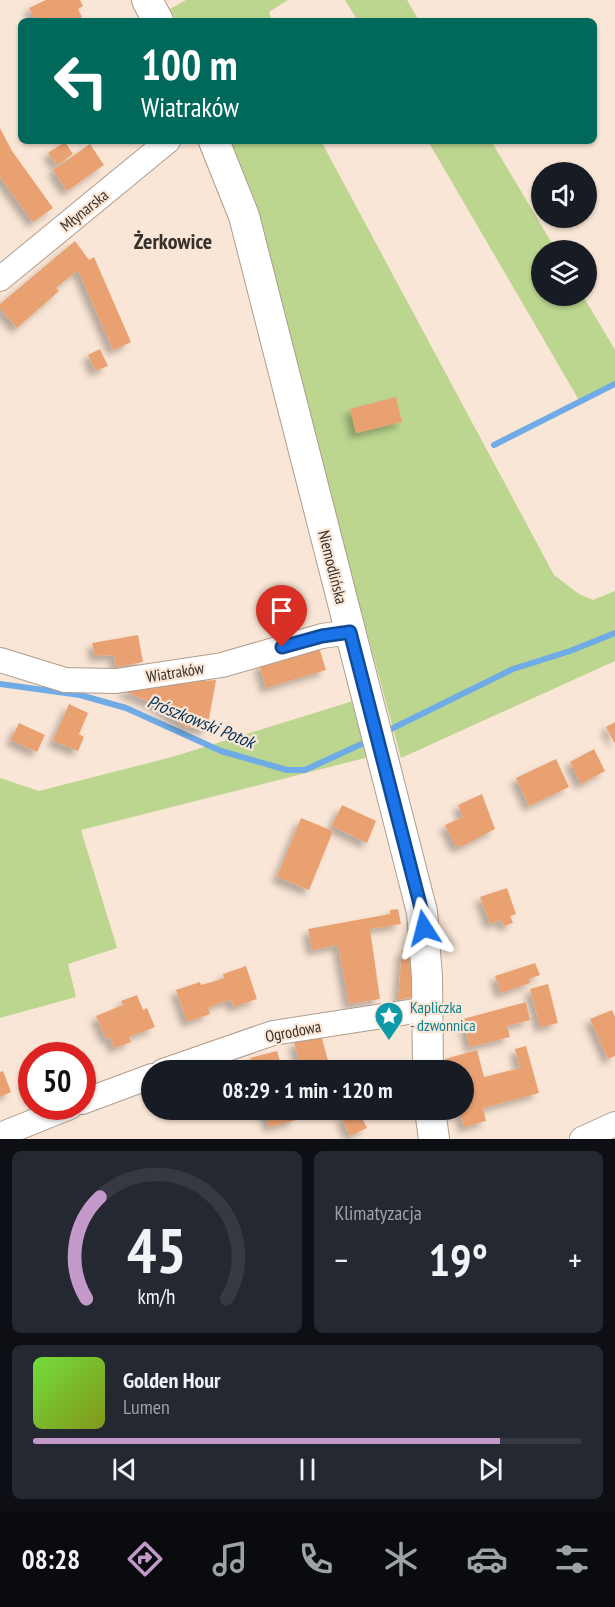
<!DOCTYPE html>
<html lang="pl">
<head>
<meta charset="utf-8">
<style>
	:root { --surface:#171b24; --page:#242831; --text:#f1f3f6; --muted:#9ea1a6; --line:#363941; --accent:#c399ca }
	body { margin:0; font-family:"PT Sans Narrow",sans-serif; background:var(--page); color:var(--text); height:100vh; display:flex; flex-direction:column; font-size:22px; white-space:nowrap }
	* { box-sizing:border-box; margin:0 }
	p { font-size:20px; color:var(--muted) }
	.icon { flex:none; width:33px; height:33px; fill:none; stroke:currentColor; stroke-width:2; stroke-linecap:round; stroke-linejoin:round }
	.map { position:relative; height:1139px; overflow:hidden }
	.side { display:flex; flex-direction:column; gap:12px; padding:12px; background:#0d0f14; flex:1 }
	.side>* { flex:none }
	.top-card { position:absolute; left:18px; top:18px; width:579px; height:126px; border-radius:9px; box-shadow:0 2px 4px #0004; background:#00695c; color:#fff; overflow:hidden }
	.buttons { position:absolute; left:531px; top:162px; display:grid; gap:12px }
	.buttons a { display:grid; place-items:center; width:66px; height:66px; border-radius:50%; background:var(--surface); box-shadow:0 2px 4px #0004; font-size:30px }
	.speed { position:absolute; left:18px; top:1042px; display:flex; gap:12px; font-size:30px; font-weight:700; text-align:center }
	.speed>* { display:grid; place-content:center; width:78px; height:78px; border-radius:50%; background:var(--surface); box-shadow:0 2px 4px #0004; line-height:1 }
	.speed .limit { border:9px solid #d22; background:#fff; color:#111 }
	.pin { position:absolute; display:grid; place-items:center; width:51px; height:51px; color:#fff; margin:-62px -26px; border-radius:50% 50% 50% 0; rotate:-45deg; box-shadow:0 0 6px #0007 }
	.pin .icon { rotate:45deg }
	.me { position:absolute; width:66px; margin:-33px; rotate:351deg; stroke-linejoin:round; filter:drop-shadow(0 0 4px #0008) }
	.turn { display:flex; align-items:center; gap:21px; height:126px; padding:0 24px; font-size:27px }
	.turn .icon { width:78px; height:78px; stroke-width:2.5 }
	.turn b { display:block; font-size:42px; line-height:51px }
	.big { font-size:45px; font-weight:700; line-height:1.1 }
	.side .card { flex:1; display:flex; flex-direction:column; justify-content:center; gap:9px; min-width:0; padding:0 21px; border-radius:9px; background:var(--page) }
	.side .dial { align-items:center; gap:0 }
	.dial svg { height:156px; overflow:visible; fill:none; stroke:var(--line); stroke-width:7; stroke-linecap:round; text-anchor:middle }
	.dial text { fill:var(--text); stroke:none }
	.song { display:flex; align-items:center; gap:18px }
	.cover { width:72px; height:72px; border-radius:9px; background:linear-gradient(135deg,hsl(100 70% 55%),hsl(70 70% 35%)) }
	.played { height:6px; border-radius:3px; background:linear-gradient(90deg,var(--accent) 85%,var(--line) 85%) }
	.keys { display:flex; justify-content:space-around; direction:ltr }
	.heat { display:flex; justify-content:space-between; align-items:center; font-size:33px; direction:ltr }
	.side .tiles { flex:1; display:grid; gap:12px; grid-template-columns:1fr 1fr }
	.card:last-child { grid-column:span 2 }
	.trip { position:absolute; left:141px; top:1060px; width:333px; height:60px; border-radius:30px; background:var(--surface); box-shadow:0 2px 4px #0004; font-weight:700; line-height:60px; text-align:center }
	.tabs { display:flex; height:96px; justify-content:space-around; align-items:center; background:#090b0e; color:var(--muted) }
	.tabs .icon { width:42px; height:42px }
	.tabs .active { color:var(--accent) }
	.tabs b { font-size:27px; color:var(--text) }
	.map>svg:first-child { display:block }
	.green { fill:#bcd58f }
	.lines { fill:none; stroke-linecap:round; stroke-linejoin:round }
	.stream { stroke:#6fabe6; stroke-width:6 }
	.building { fill:#eaa171; filter:url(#shadow) }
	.minor-casing { stroke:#af9d8d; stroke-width:26 }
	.major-casing { stroke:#af9d8d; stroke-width:32 }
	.minor { stroke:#fff; stroke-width:24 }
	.major { stroke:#fff; stroke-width:30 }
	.route-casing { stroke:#114b97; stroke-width:15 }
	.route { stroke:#1a73e8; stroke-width:10 }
	.labels { text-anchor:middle; stroke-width:4.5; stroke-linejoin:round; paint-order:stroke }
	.street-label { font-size:16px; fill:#37302a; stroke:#fae6d6 }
	.culture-label { font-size:16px; fill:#0d838f; stroke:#fae6d6; text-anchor:start }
	.water-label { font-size:18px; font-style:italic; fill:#05345a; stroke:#fae6d6 }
	.district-label { font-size:22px; font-weight:bold; fill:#37302a; stroke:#fae6d6 }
</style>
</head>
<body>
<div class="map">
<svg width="615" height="1139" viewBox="0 0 615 1139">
	<defs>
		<filter id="shadow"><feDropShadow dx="-5.5" dy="5.5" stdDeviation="3" flood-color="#0004"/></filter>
	</defs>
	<rect width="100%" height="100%" fill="#fae6d6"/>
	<!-- green -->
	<g class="green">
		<path d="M186,0H288L269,12L272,21H176L170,9Z"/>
		<path d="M345,0H407L419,21H358Z"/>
		<path d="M225,141H321L554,575L579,594L593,600L615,591V661L401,758L362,614L288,394Z"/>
		<path d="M428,141H491L556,250H542V296H583L615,350V383L580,402Z"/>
		<path d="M353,701L369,757L81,830L117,948L68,964L76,997L0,1018V778L39,791L172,757Z"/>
	</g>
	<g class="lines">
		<!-- stream -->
		<g class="stream">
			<path d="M494,445L615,384"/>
			<path d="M0,684L80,695L126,708L221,751L287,770H305L368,741"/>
			<path d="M385,732L513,669L570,651L615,633"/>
		</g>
	</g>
	<!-- building -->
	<g class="building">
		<path d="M46,0H80L83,6L78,9L82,17L74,21H36L29,8Z"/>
		<path d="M0,128L12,151L53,208L33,222L0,177Z"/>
		<path d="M65,142L73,154L57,165L48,153Z"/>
		<path d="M90,144L104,165L67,191L53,170Z"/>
		<path d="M75,241L89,260L94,257L131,342L113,350L78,270L56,288L59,291L17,328L0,309V304Z"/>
		<path d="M100,349L108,366L95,371L88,355Z"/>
		<path d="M396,397L402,422L356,433L350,409Z"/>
		<path d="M138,635L143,662L116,667L114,655L95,656L92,643Z"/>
		<path d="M319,647L326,670L266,688L259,664Z"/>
		<path d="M216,680L207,730L186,727L152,703L121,690L136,686Z"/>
		<path d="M69,704L88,713L79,734L84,737L78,751L53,741Z"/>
		<path d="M615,722V744L606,727Z"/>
		<path d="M19,723L45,735L37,752L11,740Z"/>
		<path d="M594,749L605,771L581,784L570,762Z"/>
		<path d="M556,759L569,787L529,806L516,778Z"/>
		<path d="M482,794L495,829L461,847V845L456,847L445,825L463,817L458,805Z"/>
		<path d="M342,805L376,821L367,843L332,826Z"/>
		<path d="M301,818L333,831L309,890L277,877Z"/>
		<path d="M507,888L516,914L510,916L513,923L504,926L501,920L490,924L480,897Z"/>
		<path d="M398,909L401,924L370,929L380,999L349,1004L338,945L312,950L308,929L390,914V910Z"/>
		<path d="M402,950L411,951V998L398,1000Z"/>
		<path d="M535,963L540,975L529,979L530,983L501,993L495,976Z"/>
		<path d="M246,966L257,999L234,1007L231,1000L220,1003L208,1008L210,1014L187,1022L176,990L200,982L201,985L212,982L224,978L223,974Z"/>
		<path d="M548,984L558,1023L540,1027L530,989Z"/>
		<path d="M137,995L143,1010L147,1008L155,1027L129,1037L131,1042L114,1048L110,1037L106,1039L96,1016L123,1005L121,1001Z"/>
		<path d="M526,1002L530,1020L507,1026L510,1037L470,1047L463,1019Z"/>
		<path d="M612,1010L615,1017V1056L608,1059L590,1019Z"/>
		<path d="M321,1035L331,1071H302L294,1042Z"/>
		<path d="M526,1046L539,1093L483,1108L486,1121L464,1127L459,1110H464V1071H449L445,1059L477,1050L484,1077L520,1068L515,1049Z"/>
		<path d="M277,1051L283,1071H254L250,1058Z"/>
		<path d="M234,1055L233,1070L206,1071L204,1064Z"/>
		<path d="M3,1071L11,1092L0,1097V1072Z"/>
		<path d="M264,1110H293L296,1120L269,1127Z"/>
		<path d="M354,1110H358L367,1128L350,1136L341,1117Z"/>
	</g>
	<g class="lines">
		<!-- minor casing -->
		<g class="minor-casing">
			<g id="minor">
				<path d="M0,279L168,141"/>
				<path d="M0,660L65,680L116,681L222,665L322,636L350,632"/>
				<path d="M163,1071L273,1033L428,1009"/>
				<path d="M82,1102L152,1076"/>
				<path d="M0,1135L70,1107"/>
				<path d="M582,1139L615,1124"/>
			</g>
		</g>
		<!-- major casing -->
		<g class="major-casing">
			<g id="major">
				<path d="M147,0L158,21"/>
				<path d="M214,141L244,216L422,912L427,977L428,1071"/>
				<path d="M430,1110L434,1139"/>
			</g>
		</g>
		<!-- minor -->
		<use href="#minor" class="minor"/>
		<!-- major -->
		<use href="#major" class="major"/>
	</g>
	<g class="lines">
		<!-- route casing -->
		<g class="route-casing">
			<path id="route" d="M282,647L322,636L350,632L422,912L424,928"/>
		</g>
		<!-- route -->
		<use href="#route" class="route"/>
	</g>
	<!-- icons -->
	<defs>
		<g id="sight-pin" transform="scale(1.5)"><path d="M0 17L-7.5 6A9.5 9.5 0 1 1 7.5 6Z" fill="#0f9aa8" stroke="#fae6d6"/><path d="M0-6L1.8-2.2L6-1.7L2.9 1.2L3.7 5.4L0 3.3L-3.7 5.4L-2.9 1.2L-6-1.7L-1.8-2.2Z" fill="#fff"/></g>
	</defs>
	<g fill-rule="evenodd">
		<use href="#sight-pin" x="389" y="1016"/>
	</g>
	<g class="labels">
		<!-- street labels -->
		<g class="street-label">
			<text transform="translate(84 210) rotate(-39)" y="6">Młynarska</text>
			<text transform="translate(333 567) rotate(76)" y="6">Niemodlińska</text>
			<text transform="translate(175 672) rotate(-9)" y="6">Wiatraków</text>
			<text transform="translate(293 1031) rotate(-11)" y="6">Ogrodowa</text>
		</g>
		<!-- culture labels -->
		<g class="culture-label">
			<text x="410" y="1013">Kapliczka<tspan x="410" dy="18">- dzwonnica</tspan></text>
		</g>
		<!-- water labels -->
		<g class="water-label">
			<text transform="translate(201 722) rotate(22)" y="6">Prószkowski Potok</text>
		</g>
		<!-- district labels -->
		<g class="district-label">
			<text x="173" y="249">Żerkowice</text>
		</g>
	</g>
</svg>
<div class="buttons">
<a><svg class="icon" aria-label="sound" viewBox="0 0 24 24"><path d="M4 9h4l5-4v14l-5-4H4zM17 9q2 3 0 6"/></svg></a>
<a><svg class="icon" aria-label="layers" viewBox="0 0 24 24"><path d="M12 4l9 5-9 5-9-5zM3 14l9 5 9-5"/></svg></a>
</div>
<div class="speed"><div class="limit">50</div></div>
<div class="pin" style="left:282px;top:647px;background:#d93025"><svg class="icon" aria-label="arrive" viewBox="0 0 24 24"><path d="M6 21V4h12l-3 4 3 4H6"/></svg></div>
<svg class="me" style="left:424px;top:928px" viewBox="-20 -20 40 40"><path d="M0-17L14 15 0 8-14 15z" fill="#1a73e8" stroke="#fff" stroke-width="4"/></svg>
<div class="trip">08:29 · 1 min · 120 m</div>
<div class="top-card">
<div class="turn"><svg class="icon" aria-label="left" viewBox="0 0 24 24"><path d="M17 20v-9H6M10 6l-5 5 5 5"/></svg><div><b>100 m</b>Wiatraków</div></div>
</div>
</div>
<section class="side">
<div class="tiles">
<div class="card dial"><svg viewBox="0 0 100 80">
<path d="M14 69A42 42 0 1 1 86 69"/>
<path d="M14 69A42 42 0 0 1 21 17" stroke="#c399ca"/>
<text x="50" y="56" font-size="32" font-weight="700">45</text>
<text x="50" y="72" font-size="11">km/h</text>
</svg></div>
<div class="card"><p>Klimatyzacja</p>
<div class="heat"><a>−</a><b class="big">19°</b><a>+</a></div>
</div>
<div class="card">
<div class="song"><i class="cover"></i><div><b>Golden Hour</b><p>Lumen</p></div></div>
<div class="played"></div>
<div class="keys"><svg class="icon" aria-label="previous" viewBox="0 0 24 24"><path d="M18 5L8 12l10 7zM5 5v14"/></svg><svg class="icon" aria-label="pause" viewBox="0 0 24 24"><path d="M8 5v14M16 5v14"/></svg><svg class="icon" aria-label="next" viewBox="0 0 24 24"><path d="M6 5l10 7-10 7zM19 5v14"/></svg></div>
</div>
</div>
</section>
<nav class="tabs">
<b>08:28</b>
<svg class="icon active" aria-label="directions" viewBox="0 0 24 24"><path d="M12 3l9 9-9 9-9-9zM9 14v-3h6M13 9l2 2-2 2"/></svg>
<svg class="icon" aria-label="music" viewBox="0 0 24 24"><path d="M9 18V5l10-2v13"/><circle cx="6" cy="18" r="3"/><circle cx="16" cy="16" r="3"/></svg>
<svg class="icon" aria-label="phone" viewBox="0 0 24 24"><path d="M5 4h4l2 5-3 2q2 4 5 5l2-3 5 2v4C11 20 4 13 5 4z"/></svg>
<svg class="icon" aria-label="climate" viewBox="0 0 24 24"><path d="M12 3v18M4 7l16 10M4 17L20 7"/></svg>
<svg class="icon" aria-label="car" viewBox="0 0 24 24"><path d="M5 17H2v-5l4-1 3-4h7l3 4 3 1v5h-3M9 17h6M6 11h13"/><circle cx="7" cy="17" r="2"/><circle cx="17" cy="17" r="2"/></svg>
<svg class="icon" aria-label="filters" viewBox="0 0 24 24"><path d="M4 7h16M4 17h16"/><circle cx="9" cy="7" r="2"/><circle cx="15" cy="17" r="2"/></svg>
</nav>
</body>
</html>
